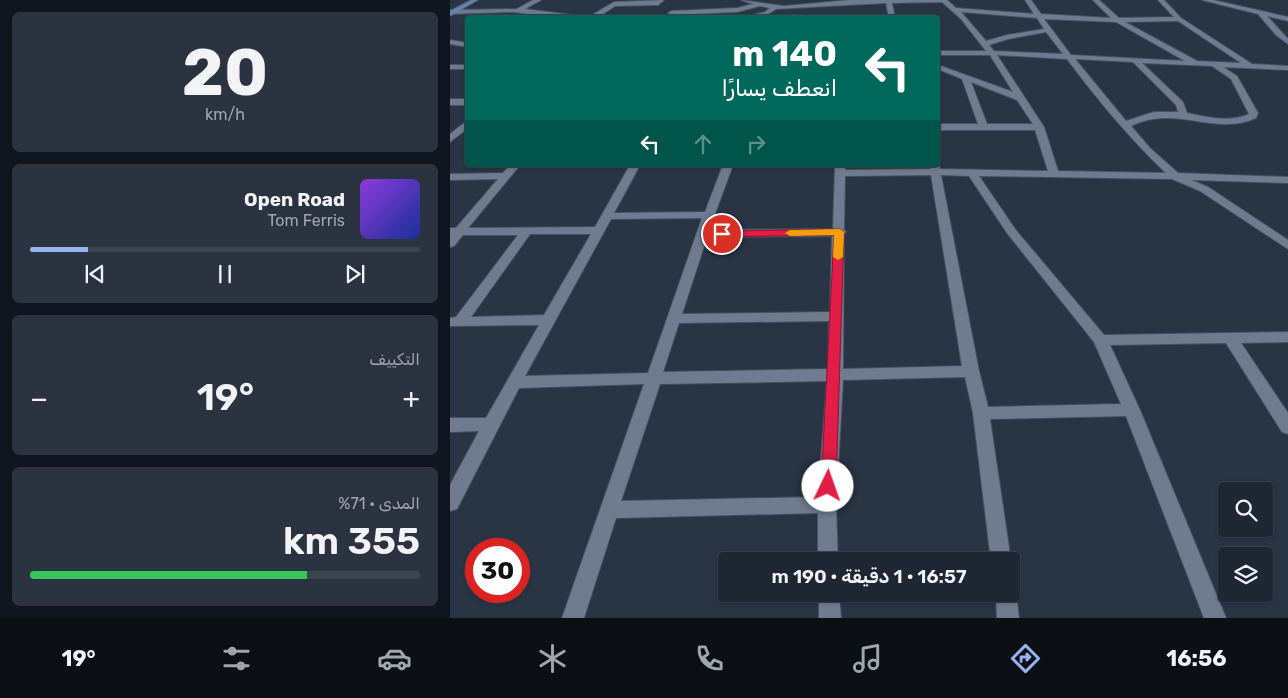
<!DOCTYPE html>
<html lang="ar">
<head>
<meta charset="utf-8">
<style>
	:root { --surface:#1f2734; --page:#2c3340; --text:#f1f3f6; --muted:#a1a5ac; --line:#3c444f; --accent:#95b2f1 }
	body { margin:0; font-family:Rubik,Cairo,sans-serif; background:var(--page); color:var(--text); direction:rtl; height:100vh; display:flex; flex-direction:column; font-size:19px; white-space:nowrap }
	* { box-sizing:border-box; margin:0 }
	p { font-size:16px; color:var(--muted) }
	.icon { flex:none; width:28px; height:28px; fill:none; stroke:currentColor; stroke-width:2; stroke-linecap:round; stroke-linejoin:round }
	.map { position:relative; flex:1; overflow:hidden; direction:ltr }
	.side { display:flex; flex-direction:column; gap:12px; padding:12px; background:#11151d; width:450px }
	.side>* { flex:none }
	.top-card { position:absolute; left:15px; top:15px; width:475px; height:152px; border-radius:5px; box-shadow:0 1px 4px #0004,0 0 0 1px var(--line); direction:rtl; background:#00695c; color:#fff; overflow:hidden }
	.tools { position:absolute; left:768px; top:482px; display:grid; gap:10px }
	.tools a { display:grid; place-items:center; width:55px; height:55px; border-radius:5px; background:var(--surface); box-shadow:0 1px 4px #0004,0 0 0 1px var(--line); font-size:25px }
	.speed { position:absolute; left:15px; top:538px; display:flex; gap:10px; font-size:25px; font-weight:700; text-align:center }
	.speed>* { display:grid; place-content:center; width:65px; height:65px; border-radius:50%; background:var(--surface); box-shadow:0 1px 4px #0004,0 0 0 1px var(--line); line-height:1 }
	.speed .limit { border:8px solid #d22; background:#fff; color:#111 }
	.pin { position:absolute; display:grid; place-items:center; width:42px; height:42px; color:#fff; margin:-21px; border:2px solid #fff; border-radius:50%; box-shadow:0 1px 5px #0007 }
	.me { position:absolute; width:55px; margin:-28px; rotate:3deg; stroke-linejoin:round; filter:drop-shadow(0 0 4px #0008) }
	.turn { display:flex; align-items:center; gap:18px; height:105px; padding:0 20px; font-size:22px }
	.turn .icon { width:65px; height:65px; stroke-width:2.5 }
	.turn b { display:block; font-size:35px; line-height:42px }
	.lanes { display:flex; align-items:center; height:48px; padding:0 20px; background:#0003; justify-content:center; gap:25px; direction:ltr }
	.lanes .off { opacity:.35 }
	.big { font-size:38px; font-weight:600; line-height:1.1 }
	.side .card { flex:1; display:flex; flex-direction:column; justify-content:center; gap:8px; min-width:0; padding:0 18px; border-radius:8px; background:var(--page) }
	.side .dial { align-items:center; gap:0 }
	.dial b { font-size:65px; line-height:1 }
	.song { display:flex; align-items:center; gap:15px }
	.cover { width:60px; height:60px; border-radius:8px; background:linear-gradient(135deg,hsl(270 70% 55%),hsl(230 70% 35%)) }
	.played { height:5px; border-radius:2px; background:linear-gradient(90deg,var(--accent) 15%,var(--line) 15%) }
	.keys { display:flex; justify-content:space-around; direction:ltr }
	.heat { display:flex; justify-content:space-between; align-items:center; font-size:28px; direction:ltr }
	.charge { height:8px; border-radius:4px; background:linear-gradient(90deg,#34c759 71%,var(--line) 0) }
	.trip { position:absolute; left:268px; top:552px; width:302px; height:50px; border-radius:5px; background:var(--surface); box-shadow:0 1px 4px #0004,0 0 0 1px var(--line); font-weight:600; line-height:50px; text-align:center; direction:rtl }
	.tabs { display:flex; height:80px; justify-content:space-around; align-items:center; background:#0c1015; color:var(--muted) }
	.tabs .icon { width:35px; height:35px }
	.tabs .current { color:var(--accent) }
	.tabs b { font-size:22px; color:var(--text) }
	main { display:flex; flex:1; min-height:0 }
	.map>svg:first-child { display:block }
	.lines { fill:none; stroke-linecap:round; stroke-linejoin:round }
	.minor-casing { stroke:#47515f; stroke-width:2 }
	.secondary-casing { stroke:#47515f; stroke-width:2 }
	.minor { fill:#6f7c90; fill-rule:evenodd }
	.secondary { fill:#6682ac; fill-rule:evenodd }
	.route { fill:#e11d48; stroke:#92132f }
	.slow { fill:#f59e0b }
</style>
</head>
<body>
<main>
<div class="map">
<svg width="838" height="618" viewBox="0 0 838 618">
	<rect width="100%" height="100%" fill="#293445"/>
	<g class="lines">
		<!-- minor casing -->
		<g class="minor-casing">
			<g id="minor">
				<path d="M83,0H91L75,9L123,15H142L164,2L214,0L208,5L165,6L147,18H111L63,12L0,14V10L67,9Z"/>
				<path d="M291,0L334,6L400,0H497L506,8L584,14L575,0H581L591,14L661,18L643,0H649L669,18L724,17L708,0H714L731,18L802,64L838,66V70L773,67L787,76L808,113L806,118C764,137 727,104 681,126L700,148L728,173L838,177V183L741,180L758,187L838,240V249L750,191L722,179L529,176L565,229L654,335L838,332V342L791,343L838,413V434L832,432L776,343L660,345L690,410L776,618H754L676,416L540,419L561,561H541L523,413L515,377L393,380L386,505L388,561H368V513L166,518L134,618H112L194,384L69,388L7,509L0,511V485L29,431L0,432V418H36L89,325L0,326V318L6,317L68,235H13L4,246L0,247V228H6L48,179L0,180V174L53,173L60,165H70L18,228L145,227L180,165H190L164,213L255,212L273,165H283L259,230L383,229L385,165H395V170L480,169L479,165H488V163L490,169L598,171L585,130H488V124H528L512,79L488,69V65L563,92L540,55H488V51H536L511,19L492,2L442,3L445,18H439L436,3L326,9C316,17 304,18 291,18L315,12L320,8L310,6L287,12L221,15L218,13L221,11L287,8L303,4ZM511,12L587,18L594,29L557,35L536,41ZM594,19L666,22L735,61L621,55ZM728,21L791,63L747,61L675,22ZM596,32L613,54L544,51L539,45L558,39ZM547,55L617,59C647,99 679,138 716,173L608,171L594,127ZM625,59L683,62L726,105L728,112H704L676,121ZM692,63L762,66L781,79L799,114C779,123 758,117 737,113L733,102ZM521,82L567,100L583,124H537ZM481,175L512,366L393,369L394,234L396,232L394,230L395,176ZM491,175L519,176L557,233L644,342L671,404L538,407L529,371ZM252,218L198,373L75,376L161,219ZM80,234H141L94,315L21,317ZM382,236L380,312L232,314L257,237ZM379,321L378,369L213,372L229,323ZM377,381L368,497L171,501L210,384Z"/>
				<path d="M752,0H763L838,17V21L817,16L838,39V44L826,35L808,14Z"/>
				<path d="M0,40L18,43V47L0,44Z"/>
				<rect x="0" y="65" width="18" height="4"/>
				<rect x="0" y="99" width="18" height="6"/>
				<path d="M18,120V128L0,142V134Z"/>
				<path d="M561,586L566,594L569,618H547L546,594H561Z"/>
				<path d="M369,594H389L391,618H369Z"/>
			</g>
		</g>
		<!-- secondary casing -->
		<g class="secondary-casing">
			<path id="secondary" d="M21,0H28L0,16V11Z"/>
		</g>
		<!-- minor -->
		<use href="#minor" class="minor"/>
		<!-- secondary -->
		<use href="#secondary" class="secondary"/>
	</g>
	<!-- route -->
	<path class="route" d="M390,229L394,232L386,486L384,491L378,493L373,491L371,486L384,235L272,237L267,234L272,231Z"/>
	<!-- slow -->
	<path class="slow" d="M390,229L394,232L393,257L388,260L383,257L384,235L340,236L335,233L340,230Z"/>
</svg>
<div class="tools">
<a><svg class="icon" aria-label="search" viewBox="0 0 24 24"><circle cx="10" cy="10" r="6"/><path d="M15 15l6 6"/></svg></a>
<a><svg class="icon" aria-label="layers" viewBox="0 0 24 24"><path d="M12 4l9 5-9 5-9-5zM3 14l9 5 9-5"/></svg></a>
</div>
<div class="speed"><div class="limit">30</div></div>
<div class="pin" style="left:272px;top:234px;background:#d93025"><svg class="icon" aria-label="arrive" viewBox="0 0 24 24"><path d="M6 21V4h12l-3 4 3 4H6"/></svg></div>
<svg class="me" style="left:378px;top:486px" viewBox="-20 -20 40 40"><circle r="19" fill="#fff"/><path d="M0-13L10 11 0 6-10 11z" fill="#e11d48"/></svg>
<div class="trip">16:57 · 1 دقيقة · 190 m</div>
<div class="top-card">
<div class="turn"><svg class="icon" aria-label="left" viewBox="0 0 24 24"><path d="M17 20v-9H6M10 6l-5 5 5 5"/></svg><div><b>140 m</b>انعطف يسارًا</div></div>
<div class="lanes"><svg class="icon" aria-label="left" viewBox="0 0 24 24"><path d="M17 20v-9H6M10 6l-5 5 5 5"/></svg><svg class="icon off" aria-label="ahead" viewBox="0 0 24 24"><path d="M12 20V5M6 11l6-6 6 6"/></svg><svg class="icon off" aria-label="right" viewBox="0 0 24 24"><path d="M7 20v-9h11M14 6l5 5-5 5"/></svg></div>
</div>
</div>
<section class="side">
<div class="card dial"><b>20</b><p>km/h</p></div>
<div class="card">
<div class="song"><i class="cover"></i><div><b>Open Road</b><p>Tom Ferris</p></div></div>
<div class="played"></div>
<div class="keys"><svg class="icon" aria-label="previous" viewBox="0 0 24 24"><path d="M18 5L8 12l10 7zM5 5v14"/></svg><svg class="icon" aria-label="pause" viewBox="0 0 24 24"><path d="M8 5v14M16 5v14"/></svg><svg class="icon" aria-label="next" viewBox="0 0 24 24"><path d="M6 5l10 7-10 7zM19 5v14"/></svg></div>
</div>
<div class="card"><p>التكييف</p>
<div class="heat"><a>−</a><b class="big">19°</b><a>+</a></div>
</div>
<div class="card"><p>المدى · 71%</p><b class="big">355 km</b><div class="charge"></div></div>
</section>
</main>
<nav class="tabs">
<b>16:56</b>
<svg class="icon current" aria-label="directions" viewBox="0 0 24 24"><path d="M12 3l9 9-9 9-9-9zM9 14v-3h6M13 9l2 2-2 2"/></svg>
<svg class="icon" aria-label="music" viewBox="0 0 24 24"><path d="M9 18V5l10-2v13"/><circle cx="6" cy="18" r="3"/><circle cx="16" cy="16" r="3"/></svg>
<svg class="icon" aria-label="phone" viewBox="0 0 24 24"><path d="M5 4h4l2 5-3 2q2 4 5 5l2-3 5 2v4C11 20 4 13 5 4z"/></svg>
<svg class="icon" aria-label="climate" viewBox="0 0 24 24"><path d="M12 3v18M4 7l16 10M4 17L20 7"/></svg>
<svg class="icon" aria-label="car" viewBox="0 0 24 24"><path d="M5 17H2v-5l4-1 3-4h7l3 4 3 1v5h-3M9 17h6M6 11h13"/><circle cx="7" cy="17" r="2"/><circle cx="17" cy="17" r="2"/></svg>
<svg class="icon" aria-label="filters" viewBox="0 0 24 24"><path d="M4 7h16M4 17h16"/><circle cx="9" cy="7" r="2"/><circle cx="15" cy="17" r="2"/></svg>
<b>19°</b>
</nav>
</body>
</html>
